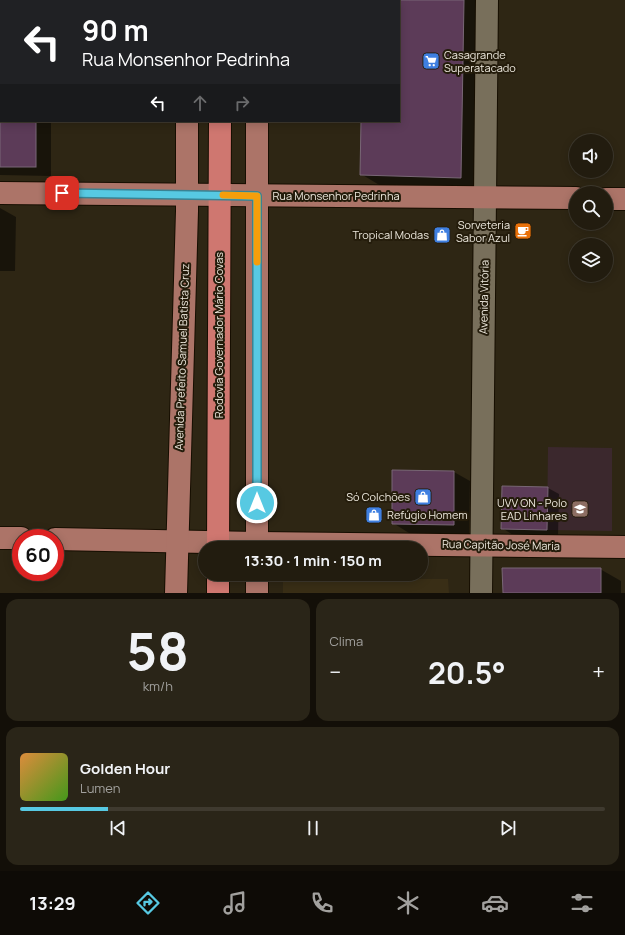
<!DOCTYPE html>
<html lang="pt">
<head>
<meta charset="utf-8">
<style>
	:root { --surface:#221c0f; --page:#2a2518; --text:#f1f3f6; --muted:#a2a19e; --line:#3f3a2f; --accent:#57c9e2 }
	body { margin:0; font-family:Manrope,sans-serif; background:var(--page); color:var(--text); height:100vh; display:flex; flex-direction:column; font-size:15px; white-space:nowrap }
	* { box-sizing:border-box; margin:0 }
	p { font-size:13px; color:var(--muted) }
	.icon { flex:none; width:22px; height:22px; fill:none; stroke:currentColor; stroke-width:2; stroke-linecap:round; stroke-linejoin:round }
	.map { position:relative; height:593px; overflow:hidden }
	.side { display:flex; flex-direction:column; gap:6px; padding:6px; background:#130f08; flex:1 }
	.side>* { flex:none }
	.banner { position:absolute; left:0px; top:0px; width:400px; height:122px; box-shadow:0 2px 10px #0003,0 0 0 1px var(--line); background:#202124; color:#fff; overflow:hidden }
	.buttons { position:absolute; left:569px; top:134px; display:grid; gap:8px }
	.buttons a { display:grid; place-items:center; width:44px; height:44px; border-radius:50%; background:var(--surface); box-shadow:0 2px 10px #0003,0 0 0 1px var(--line); font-size:20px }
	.speed { position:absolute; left:12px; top:529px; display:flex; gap:8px; font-size:20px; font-weight:700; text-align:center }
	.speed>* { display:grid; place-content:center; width:52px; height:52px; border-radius:50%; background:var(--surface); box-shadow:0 2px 10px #0003,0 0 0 1px var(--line); line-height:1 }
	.speed .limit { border:6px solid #d22; background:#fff; color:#111 }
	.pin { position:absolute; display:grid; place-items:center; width:34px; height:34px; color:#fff; margin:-17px; border-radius:8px; box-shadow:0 2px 6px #0006 }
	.me { position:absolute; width:44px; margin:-22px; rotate:0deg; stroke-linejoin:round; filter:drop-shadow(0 0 3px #0008) }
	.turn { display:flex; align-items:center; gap:14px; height:84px; padding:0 16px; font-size:18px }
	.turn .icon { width:52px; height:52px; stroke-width:2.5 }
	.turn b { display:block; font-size:28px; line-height:34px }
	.lanes { display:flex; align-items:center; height:38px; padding:0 16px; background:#0003; justify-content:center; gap:20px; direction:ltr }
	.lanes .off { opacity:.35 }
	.big { font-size:30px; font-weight:700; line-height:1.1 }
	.side .card { flex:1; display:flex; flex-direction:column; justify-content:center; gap:6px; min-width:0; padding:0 14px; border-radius:12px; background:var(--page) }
	.side .dial { align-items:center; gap:0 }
	.dial b { font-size:52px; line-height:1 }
	.song { display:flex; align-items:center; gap:12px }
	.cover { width:48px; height:48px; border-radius:6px; background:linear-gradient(135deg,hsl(30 70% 55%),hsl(100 70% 35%)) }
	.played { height:4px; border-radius:2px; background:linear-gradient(90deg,var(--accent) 15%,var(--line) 15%) }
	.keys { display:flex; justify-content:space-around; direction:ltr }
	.heat { display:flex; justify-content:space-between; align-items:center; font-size:22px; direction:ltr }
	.side .tiles { flex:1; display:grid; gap:6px; grid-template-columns:1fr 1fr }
	.card:last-child { grid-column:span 2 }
	.trip { position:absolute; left:198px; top:541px; width:230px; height:40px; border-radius:20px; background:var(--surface); box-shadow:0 2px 10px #0003,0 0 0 1px var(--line); font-weight:700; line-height:40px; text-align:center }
	.dock { display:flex; height:64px; justify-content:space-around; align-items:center; background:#0e0b06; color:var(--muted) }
	.dock .icon { width:28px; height:28px }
	.dock .on { color:var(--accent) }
	.dock b { font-size:18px; color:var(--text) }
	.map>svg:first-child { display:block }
	.built { fill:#392e16 }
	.education { fill:#3b282d }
	.shadow { fill:#0007 }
	.building { fill:#5c3b58; stroke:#796776 }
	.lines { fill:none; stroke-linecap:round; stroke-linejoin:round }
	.minor-casing { stroke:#160e01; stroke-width:24 }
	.major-casing { stroke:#160e01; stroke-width:24 }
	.highway-casing { stroke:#160e01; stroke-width:24 }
	.minor { stroke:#786f5b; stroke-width:22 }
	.major { stroke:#ac7468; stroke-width:22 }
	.highway { stroke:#cf7770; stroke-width:22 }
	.route-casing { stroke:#398393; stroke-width:10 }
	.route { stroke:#57c9e2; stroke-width:7 }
	.slow { stroke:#f59e0b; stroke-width:7 }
	.labels { text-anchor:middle; stroke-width:4; stroke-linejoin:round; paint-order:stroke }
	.poi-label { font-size:11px; fill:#ede8dd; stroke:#241c0b; text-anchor:end }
	.street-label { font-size:11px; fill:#ede8dd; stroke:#241c0b }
</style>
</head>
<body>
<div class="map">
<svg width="625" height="593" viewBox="0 0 625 593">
	<rect width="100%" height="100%" fill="#2e2614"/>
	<!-- built -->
	<path class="built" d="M283,579H448L449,593H283Z"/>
	<!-- education -->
	<path class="education" d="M548,447L612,448V531L547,530Z"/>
	<!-- shadow -->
	<g class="shadow">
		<path d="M0,0H38L1,1V121H51V176L0,175Z"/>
		<path d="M364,0H484L481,189L381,186L361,174L362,121H399V1H364Z"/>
		<path d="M0,208L16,217L15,271H0Z"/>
		<path d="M454,472L470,481L469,534L409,533L393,523Z"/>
		<path d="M548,488L559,494L558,536L513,535L502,528Z"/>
		<path d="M600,569L621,581V593H504Z"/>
	</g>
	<!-- building -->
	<g class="building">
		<path d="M399,0H464L461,178L360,175L361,121H399Z"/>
		<rect x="0" y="121" width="36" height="46"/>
		<path d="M392,470L454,471V525L392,524Z"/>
		<path d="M502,486L548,487L547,530L501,529Z"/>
		<path d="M502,568H601V593H503Z"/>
	</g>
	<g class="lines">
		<!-- minor casing -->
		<g class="minor-casing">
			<path id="minor" d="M481,593L487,0"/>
		</g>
		<!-- major casing -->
		<g class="major-casing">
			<g id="major">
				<path d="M257,0V1"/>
				<path d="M187,1V0"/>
				<path d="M0,193L576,198"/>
				<path d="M606,199H625"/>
				<path d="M0,538H21"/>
				<path d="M55,539L257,543L625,547"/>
				<path d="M257,548V121"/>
				<path d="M257,574V593"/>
				<path d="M176,593L187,211V121"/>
			</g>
		</g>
		<!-- highway casing -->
		<g class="highway-casing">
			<g id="highway">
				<path d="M219,0V1"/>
				<path d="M218,548L220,121"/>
				<path d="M218,574V593"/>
			</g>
		</g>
		<!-- minor -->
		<use href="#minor" class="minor"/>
		<!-- major -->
		<use href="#major" class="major"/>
		<!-- highway -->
		<use href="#highway" class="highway"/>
	</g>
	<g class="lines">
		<!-- route casing -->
		<g class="route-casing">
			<path id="route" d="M62,193L257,196V503"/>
		</g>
		<!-- route -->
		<use href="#route" class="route"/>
		<!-- slow -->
		<path class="slow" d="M223,195L257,196V262"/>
	</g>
	<!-- icons -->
	<defs>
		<g id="supermarket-square" transform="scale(0.9)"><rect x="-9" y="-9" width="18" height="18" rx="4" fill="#3f7fe0" stroke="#241c0b"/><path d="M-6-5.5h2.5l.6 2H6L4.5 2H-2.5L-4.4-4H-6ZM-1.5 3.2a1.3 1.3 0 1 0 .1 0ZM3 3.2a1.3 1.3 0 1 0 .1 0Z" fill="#fff"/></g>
		<g id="cafe-square" transform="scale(0.9)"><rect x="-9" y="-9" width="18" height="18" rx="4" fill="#e8710a" stroke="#241c0b"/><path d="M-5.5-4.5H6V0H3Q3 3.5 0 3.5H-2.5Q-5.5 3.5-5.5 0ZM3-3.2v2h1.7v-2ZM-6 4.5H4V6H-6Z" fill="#fff"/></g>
		<g id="shop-square" transform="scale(0.9)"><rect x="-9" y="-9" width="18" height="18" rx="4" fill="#3f7fe0" stroke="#241c0b"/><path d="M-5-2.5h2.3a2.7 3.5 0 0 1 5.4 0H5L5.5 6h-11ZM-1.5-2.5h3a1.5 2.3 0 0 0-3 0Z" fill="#fff"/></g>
		<g id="university-square" transform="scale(0.9)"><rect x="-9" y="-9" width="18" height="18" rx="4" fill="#8d6e63" stroke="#241c0b"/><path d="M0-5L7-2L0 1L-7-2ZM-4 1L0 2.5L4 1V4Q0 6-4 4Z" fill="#fff"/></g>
	</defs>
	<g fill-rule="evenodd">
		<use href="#supermarket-square" x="431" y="61"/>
		<use href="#cafe-square" x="523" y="231"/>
		<use href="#shop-square" x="442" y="235"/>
		<use href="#shop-square" x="423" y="497"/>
		<use href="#university-square" x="580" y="509"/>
		<use href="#shop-square" x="374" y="515"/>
	</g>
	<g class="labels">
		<!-- poi labels -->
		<g class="poi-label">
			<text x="444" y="59" text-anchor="start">Casagrande<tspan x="444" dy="13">Superatacado</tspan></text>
			<text x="510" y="229">Sorveteria<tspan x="510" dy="13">Sabor Azul</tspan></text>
			<text x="429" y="239">Tropical Modas</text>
			<text x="410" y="501">Só Colchões</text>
			<text x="567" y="507">UVV ON - Polo<tspan x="567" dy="13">EAD Linhares</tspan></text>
			<text x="387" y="519" text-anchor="start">Refúgio Homem</text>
		</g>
		<!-- street labels -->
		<g class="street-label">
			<text x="336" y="200">Rua Monsenhor Pedrinha</text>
			<text transform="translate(484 297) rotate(-89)" y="4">Avenida Vitória</text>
			<text transform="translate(219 335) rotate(-90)" y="4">Rodovia Governador Mário Covas</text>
			<text transform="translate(182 357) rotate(-88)" y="4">Avenida Prefeito Samuel Batista Cruz</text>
			<text transform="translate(501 545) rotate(1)" y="4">Rua Capitão José Maria</text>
		</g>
	</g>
</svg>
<div class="buttons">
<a><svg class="icon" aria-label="sound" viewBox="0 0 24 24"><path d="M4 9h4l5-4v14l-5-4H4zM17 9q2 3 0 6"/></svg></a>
<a><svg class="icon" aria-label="search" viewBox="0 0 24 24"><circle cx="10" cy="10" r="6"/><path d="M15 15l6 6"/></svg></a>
<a><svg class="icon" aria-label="layers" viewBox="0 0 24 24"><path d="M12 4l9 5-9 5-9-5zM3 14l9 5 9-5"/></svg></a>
</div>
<div class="speed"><div class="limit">60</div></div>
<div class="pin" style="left:62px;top:193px;background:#d93025"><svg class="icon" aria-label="arrive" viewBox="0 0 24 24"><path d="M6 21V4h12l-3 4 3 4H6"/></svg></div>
<svg class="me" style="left:257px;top:503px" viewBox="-20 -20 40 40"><circle r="17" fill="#57c9e2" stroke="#fff" stroke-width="3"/><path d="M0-11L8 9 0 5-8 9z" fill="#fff"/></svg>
<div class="trip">13:30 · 1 min · 150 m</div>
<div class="banner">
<div class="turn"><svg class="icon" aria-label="left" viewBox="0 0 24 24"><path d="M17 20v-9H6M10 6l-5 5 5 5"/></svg><div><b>90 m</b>Rua Monsenhor Pedrinha</div></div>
<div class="lanes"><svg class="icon" aria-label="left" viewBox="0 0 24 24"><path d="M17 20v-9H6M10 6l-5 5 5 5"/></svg><svg class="icon off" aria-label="ahead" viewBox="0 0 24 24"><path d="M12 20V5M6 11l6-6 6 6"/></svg><svg class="icon off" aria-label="right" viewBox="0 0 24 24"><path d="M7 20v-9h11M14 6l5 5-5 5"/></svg></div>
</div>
</div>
<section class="side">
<div class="tiles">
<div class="card dial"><b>58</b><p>km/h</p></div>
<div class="card"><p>Clima</p>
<div class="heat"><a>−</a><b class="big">20.5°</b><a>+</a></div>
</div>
<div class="card">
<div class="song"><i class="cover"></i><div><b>Golden Hour</b><p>Lumen</p></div></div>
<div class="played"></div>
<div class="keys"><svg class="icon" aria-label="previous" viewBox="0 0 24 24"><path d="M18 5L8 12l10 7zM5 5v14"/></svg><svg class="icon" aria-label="pause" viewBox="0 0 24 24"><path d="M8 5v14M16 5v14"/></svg><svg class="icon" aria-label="next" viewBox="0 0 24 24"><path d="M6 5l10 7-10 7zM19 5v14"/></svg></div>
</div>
</div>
</section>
<nav class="dock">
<b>13:29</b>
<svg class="icon on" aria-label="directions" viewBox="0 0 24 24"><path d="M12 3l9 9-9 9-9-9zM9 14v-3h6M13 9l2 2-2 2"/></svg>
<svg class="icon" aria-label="music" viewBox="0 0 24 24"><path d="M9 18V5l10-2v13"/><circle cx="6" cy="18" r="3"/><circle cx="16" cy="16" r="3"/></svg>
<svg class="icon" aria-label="phone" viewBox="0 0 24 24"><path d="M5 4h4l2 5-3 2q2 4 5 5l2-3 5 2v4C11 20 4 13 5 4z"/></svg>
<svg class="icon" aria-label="climate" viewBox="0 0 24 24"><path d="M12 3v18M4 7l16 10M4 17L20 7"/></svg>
<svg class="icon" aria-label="car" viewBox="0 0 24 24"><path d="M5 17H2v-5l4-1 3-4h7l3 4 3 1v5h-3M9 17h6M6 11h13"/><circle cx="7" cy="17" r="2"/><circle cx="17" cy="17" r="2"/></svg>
<svg class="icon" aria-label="filters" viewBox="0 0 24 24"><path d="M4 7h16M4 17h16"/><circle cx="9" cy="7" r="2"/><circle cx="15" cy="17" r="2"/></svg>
</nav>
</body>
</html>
